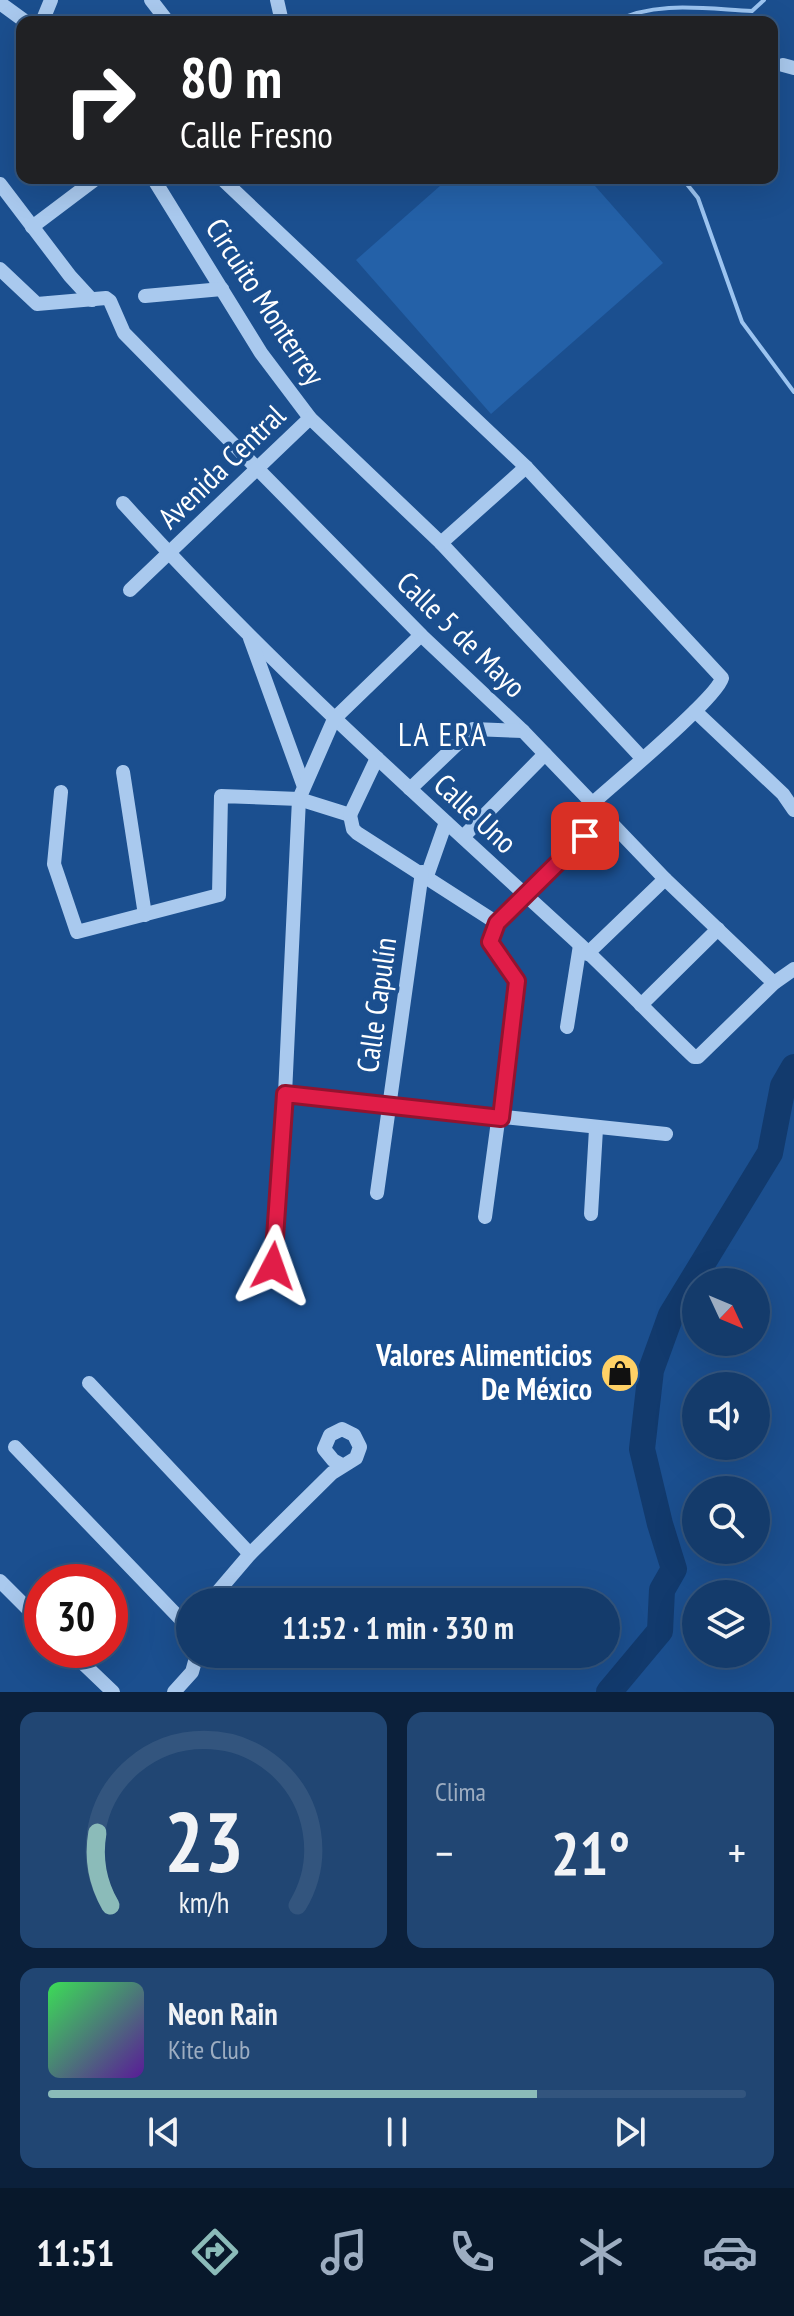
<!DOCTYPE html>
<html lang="es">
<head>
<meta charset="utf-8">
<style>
	:root { --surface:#143b6b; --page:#214673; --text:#f1f3f6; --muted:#9dadc1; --line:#33557e; --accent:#8bbbb9 }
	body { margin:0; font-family:"PT Sans Narrow",sans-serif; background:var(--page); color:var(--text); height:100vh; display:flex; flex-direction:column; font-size:30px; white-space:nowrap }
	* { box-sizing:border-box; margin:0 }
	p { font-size:26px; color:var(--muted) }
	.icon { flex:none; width:44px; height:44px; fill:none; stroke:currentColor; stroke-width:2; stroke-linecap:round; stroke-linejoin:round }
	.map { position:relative; height:1692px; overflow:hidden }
	.side { display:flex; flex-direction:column; gap:20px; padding:20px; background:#0b203b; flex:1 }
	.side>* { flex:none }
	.hud { position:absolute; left:16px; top:16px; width:762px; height:168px; border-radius:16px; box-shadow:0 8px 32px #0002,0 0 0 2px var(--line); background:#202124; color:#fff; overflow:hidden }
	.needle { width:52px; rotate:134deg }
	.tools { position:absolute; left:682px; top:1268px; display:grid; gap:16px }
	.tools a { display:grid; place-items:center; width:88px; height:88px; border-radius:50%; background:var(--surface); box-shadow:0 8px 32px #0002,0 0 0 2px var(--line); font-size:40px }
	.speed { position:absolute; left:24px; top:1564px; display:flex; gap:16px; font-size:40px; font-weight:700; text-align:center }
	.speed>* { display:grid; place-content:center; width:104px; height:104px; border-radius:50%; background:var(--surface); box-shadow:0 8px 32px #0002,0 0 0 2px var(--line); line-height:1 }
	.speed .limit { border:12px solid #d22; background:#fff; color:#111 }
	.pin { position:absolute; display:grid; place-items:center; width:68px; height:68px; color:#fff; margin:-34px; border-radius:16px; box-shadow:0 4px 12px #0006 }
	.me { position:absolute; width:88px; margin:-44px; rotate:4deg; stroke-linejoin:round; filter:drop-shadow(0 0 6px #0008) }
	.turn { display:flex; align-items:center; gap:28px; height:168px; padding:0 32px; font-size:36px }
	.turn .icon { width:104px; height:104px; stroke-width:2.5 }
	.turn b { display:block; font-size:56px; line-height:68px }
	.big { font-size:60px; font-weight:600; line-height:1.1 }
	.side .card { flex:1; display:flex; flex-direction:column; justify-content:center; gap:12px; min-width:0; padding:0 28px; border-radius:16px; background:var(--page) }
	.side .dial { align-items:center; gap:0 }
	.dial svg { height:208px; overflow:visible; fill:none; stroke:var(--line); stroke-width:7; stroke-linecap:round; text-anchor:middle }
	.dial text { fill:var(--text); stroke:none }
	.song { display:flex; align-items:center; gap:24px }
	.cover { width:96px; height:96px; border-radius:12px; background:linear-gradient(135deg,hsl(130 70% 55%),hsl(270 70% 35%)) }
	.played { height:8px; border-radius:4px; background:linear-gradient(90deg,var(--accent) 70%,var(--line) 70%) }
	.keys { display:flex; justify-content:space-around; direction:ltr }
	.heat { display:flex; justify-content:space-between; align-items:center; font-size:44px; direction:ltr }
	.side .tiles { flex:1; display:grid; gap:20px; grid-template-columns:1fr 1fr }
	.card:last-child { grid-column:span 2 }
	.trip { position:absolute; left:176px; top:1588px; width:444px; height:80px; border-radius:40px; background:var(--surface); box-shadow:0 8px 32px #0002,0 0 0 2px var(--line); font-weight:600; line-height:80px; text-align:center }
	.menu { display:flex; height:128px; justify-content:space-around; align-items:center; background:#08182b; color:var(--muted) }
	.menu .icon { width:56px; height:56px }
	.menu .on { color:var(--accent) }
	.menu b { font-size:36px; color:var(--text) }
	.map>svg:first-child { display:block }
	.green { fill:#2461a8 }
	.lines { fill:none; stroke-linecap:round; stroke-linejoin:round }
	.stream { stroke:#9cc4f0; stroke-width:4 }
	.river { stroke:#123a6d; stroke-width:26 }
	.minor { stroke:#a9c9ee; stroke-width:14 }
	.route-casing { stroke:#92132f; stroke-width:20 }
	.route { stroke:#e11d48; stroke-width:14 }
	.labels { text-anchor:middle; stroke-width:8; stroke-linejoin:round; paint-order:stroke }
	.street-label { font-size:30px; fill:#fff; stroke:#1b4f8f }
	.poi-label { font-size:30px; font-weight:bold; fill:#fff; stroke:#1b4f8f; text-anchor:end }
	.neighbourhood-label { font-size:32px; letter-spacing:2px; fill:#fff; stroke:#1b4f8f }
</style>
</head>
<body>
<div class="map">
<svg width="794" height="1692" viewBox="0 0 794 1692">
	<rect width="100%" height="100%" fill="#1b4f8f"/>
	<!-- green -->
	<path class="green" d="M449,178H588L663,263L491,414L356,260Z"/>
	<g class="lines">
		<!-- stream -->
		<g class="stream">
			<path d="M614,22C655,0 707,9 752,11L764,0"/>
			<path d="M682,178L698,198L742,322L794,392"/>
		</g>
		<!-- river -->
		<path class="river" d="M609,1692L660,1631L662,1590L674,1569L660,1524L642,1449L651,1370L671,1315L770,1153L783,1086L794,1067"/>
		<!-- minor -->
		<g class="minor">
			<path d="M151,0L168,22"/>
			<path d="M277,0L282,22"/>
			<path d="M0,3L26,22"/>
			<path d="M42,22L51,0"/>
			<path d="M783,65L794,68"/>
			<path d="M153,178L261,353L310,418L441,543L642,758"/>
			<path d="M221,178L526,467L722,678C717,698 616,782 594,802"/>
			<path d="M343,178L344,179"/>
			<path d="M0,184L70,276L92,300"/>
			<path d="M32,227L97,178"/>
			<path d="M0,269L37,304L106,298L110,301L124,333L421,635L523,731L665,879L774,983"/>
			<path d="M145,296L222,289"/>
			<path d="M123,503C264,659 422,800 577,942C617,979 654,1019 694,1057H698L774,983L794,969"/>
			<path d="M441,543L526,467"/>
			<path d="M130,590L310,418"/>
			<path d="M250,638L303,784"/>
			<path d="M695,711L783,794L794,810"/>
			<path d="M123,772L145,915"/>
			<path d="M410,789L473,729L523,731"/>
			<path d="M61,792L54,864L77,932L219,895L221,796L299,799L350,815"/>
			<path d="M350,815L353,829L357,833L497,923"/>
			<path d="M350,815L377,758"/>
			<path d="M463,837L545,754"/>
			<path d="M427,876L446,822"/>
			<path d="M587,954L665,879"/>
			<path d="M641,1005L718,929"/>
			<path d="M567,1027L580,945"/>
			<path d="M285,1094L666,1134"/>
			<path d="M377,1193L422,872"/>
			<path d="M591,1214L596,1129"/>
			<path d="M485,1217L517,981L490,942L497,923L605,816"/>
			<path d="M273,1266L285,1094L299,799L334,719L421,635"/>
			<path d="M89,1383L250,1554"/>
			<path d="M15,1447L190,1629"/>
			<path d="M0,1581L42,1623"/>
			<path d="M209,1602L250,1554L332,1473L356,1458L360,1447L354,1435L342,1429L330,1435L324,1449L333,1460L342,1465"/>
			<path d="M69,1650L113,1692"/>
			<path d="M174,1692L192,1672L197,1654"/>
		</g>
	</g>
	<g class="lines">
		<!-- route casing -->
		<g class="route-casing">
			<path id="route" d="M273,1266L285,1094L501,1118L517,981L490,942L497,923L585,836"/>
		</g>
		<!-- route -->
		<use href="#route" class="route"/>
	</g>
	<!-- icons -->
	<defs>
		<g id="shop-disc" transform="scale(2)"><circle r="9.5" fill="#ffd166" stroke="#1b4f8f"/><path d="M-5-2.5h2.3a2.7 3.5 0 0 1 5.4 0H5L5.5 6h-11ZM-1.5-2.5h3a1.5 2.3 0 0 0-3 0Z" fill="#111"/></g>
	</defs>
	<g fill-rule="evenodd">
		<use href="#shop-disc" x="620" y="1373"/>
	</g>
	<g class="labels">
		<!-- street labels -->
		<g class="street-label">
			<text transform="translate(265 302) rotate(57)" y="10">Circuito Monterrey</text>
			<text transform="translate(222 467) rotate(-44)" y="10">Avenida Central</text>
			<text transform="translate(461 635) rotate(44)" y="10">Calle 5 de Mayo</text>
			<text transform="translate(475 814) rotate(43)" y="10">Calle Uno</text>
			<text transform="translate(377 1005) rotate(-82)" y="10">Calle Capulín</text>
		</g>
		<!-- poi labels -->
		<g class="poi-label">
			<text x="592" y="1366">Valores Alimenticios<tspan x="592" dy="34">De México</tspan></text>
		</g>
		<!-- neighbourhood labels -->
		<g class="neighbourhood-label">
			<text x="443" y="746">LA ERA</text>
		</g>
	</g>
</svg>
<div class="tools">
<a><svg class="needle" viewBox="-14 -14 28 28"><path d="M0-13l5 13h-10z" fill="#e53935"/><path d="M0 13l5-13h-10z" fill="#9dadc1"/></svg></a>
<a><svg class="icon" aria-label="sound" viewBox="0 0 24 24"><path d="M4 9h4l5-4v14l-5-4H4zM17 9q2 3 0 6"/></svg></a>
<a><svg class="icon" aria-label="search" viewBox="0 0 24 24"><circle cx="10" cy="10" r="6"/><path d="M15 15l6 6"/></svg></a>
<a><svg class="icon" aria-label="layers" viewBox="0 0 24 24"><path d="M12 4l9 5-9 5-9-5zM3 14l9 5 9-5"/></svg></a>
</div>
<div class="speed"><div class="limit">30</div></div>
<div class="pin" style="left:585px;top:836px;background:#d93025"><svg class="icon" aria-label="arrive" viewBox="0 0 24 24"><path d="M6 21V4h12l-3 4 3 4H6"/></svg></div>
<svg class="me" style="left:273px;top:1266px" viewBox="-20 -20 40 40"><path d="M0-17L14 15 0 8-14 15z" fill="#e11d48" stroke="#fff" stroke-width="4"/></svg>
<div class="trip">11:52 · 1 min · 330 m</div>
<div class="hud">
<div class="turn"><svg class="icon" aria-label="right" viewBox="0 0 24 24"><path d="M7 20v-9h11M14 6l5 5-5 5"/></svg><div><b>80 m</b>Calle Fresno</div></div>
</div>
</div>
<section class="side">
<div class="tiles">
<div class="card dial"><svg viewBox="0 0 100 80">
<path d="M14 69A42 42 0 1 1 86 69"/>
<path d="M14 69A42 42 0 0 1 9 41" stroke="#8bbbb9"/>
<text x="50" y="56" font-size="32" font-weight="700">23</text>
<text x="50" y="72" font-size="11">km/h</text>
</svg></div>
<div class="card"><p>Clima</p>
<div class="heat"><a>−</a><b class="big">21°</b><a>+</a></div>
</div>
<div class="card">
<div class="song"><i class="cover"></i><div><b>Neon Rain</b><p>Kite Club</p></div></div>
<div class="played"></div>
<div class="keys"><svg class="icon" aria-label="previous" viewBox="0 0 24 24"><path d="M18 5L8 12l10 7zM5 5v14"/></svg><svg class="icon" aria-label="pause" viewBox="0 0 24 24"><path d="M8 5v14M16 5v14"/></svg><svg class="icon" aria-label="next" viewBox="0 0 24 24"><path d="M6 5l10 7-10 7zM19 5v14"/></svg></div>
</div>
</div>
</section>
<nav class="menu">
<b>11:51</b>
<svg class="icon on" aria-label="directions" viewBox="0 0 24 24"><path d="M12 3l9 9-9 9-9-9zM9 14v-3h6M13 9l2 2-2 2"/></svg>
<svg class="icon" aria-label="music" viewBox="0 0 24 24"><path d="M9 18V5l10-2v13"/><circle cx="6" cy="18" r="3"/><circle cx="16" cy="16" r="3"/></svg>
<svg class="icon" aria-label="phone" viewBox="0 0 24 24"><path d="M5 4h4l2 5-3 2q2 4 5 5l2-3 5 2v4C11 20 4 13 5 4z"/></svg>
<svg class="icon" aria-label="climate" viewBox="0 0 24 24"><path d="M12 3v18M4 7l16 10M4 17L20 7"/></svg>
<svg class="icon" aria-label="car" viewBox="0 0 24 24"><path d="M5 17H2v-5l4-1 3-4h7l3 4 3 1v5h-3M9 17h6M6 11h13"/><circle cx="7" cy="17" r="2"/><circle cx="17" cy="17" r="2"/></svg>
</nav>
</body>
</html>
